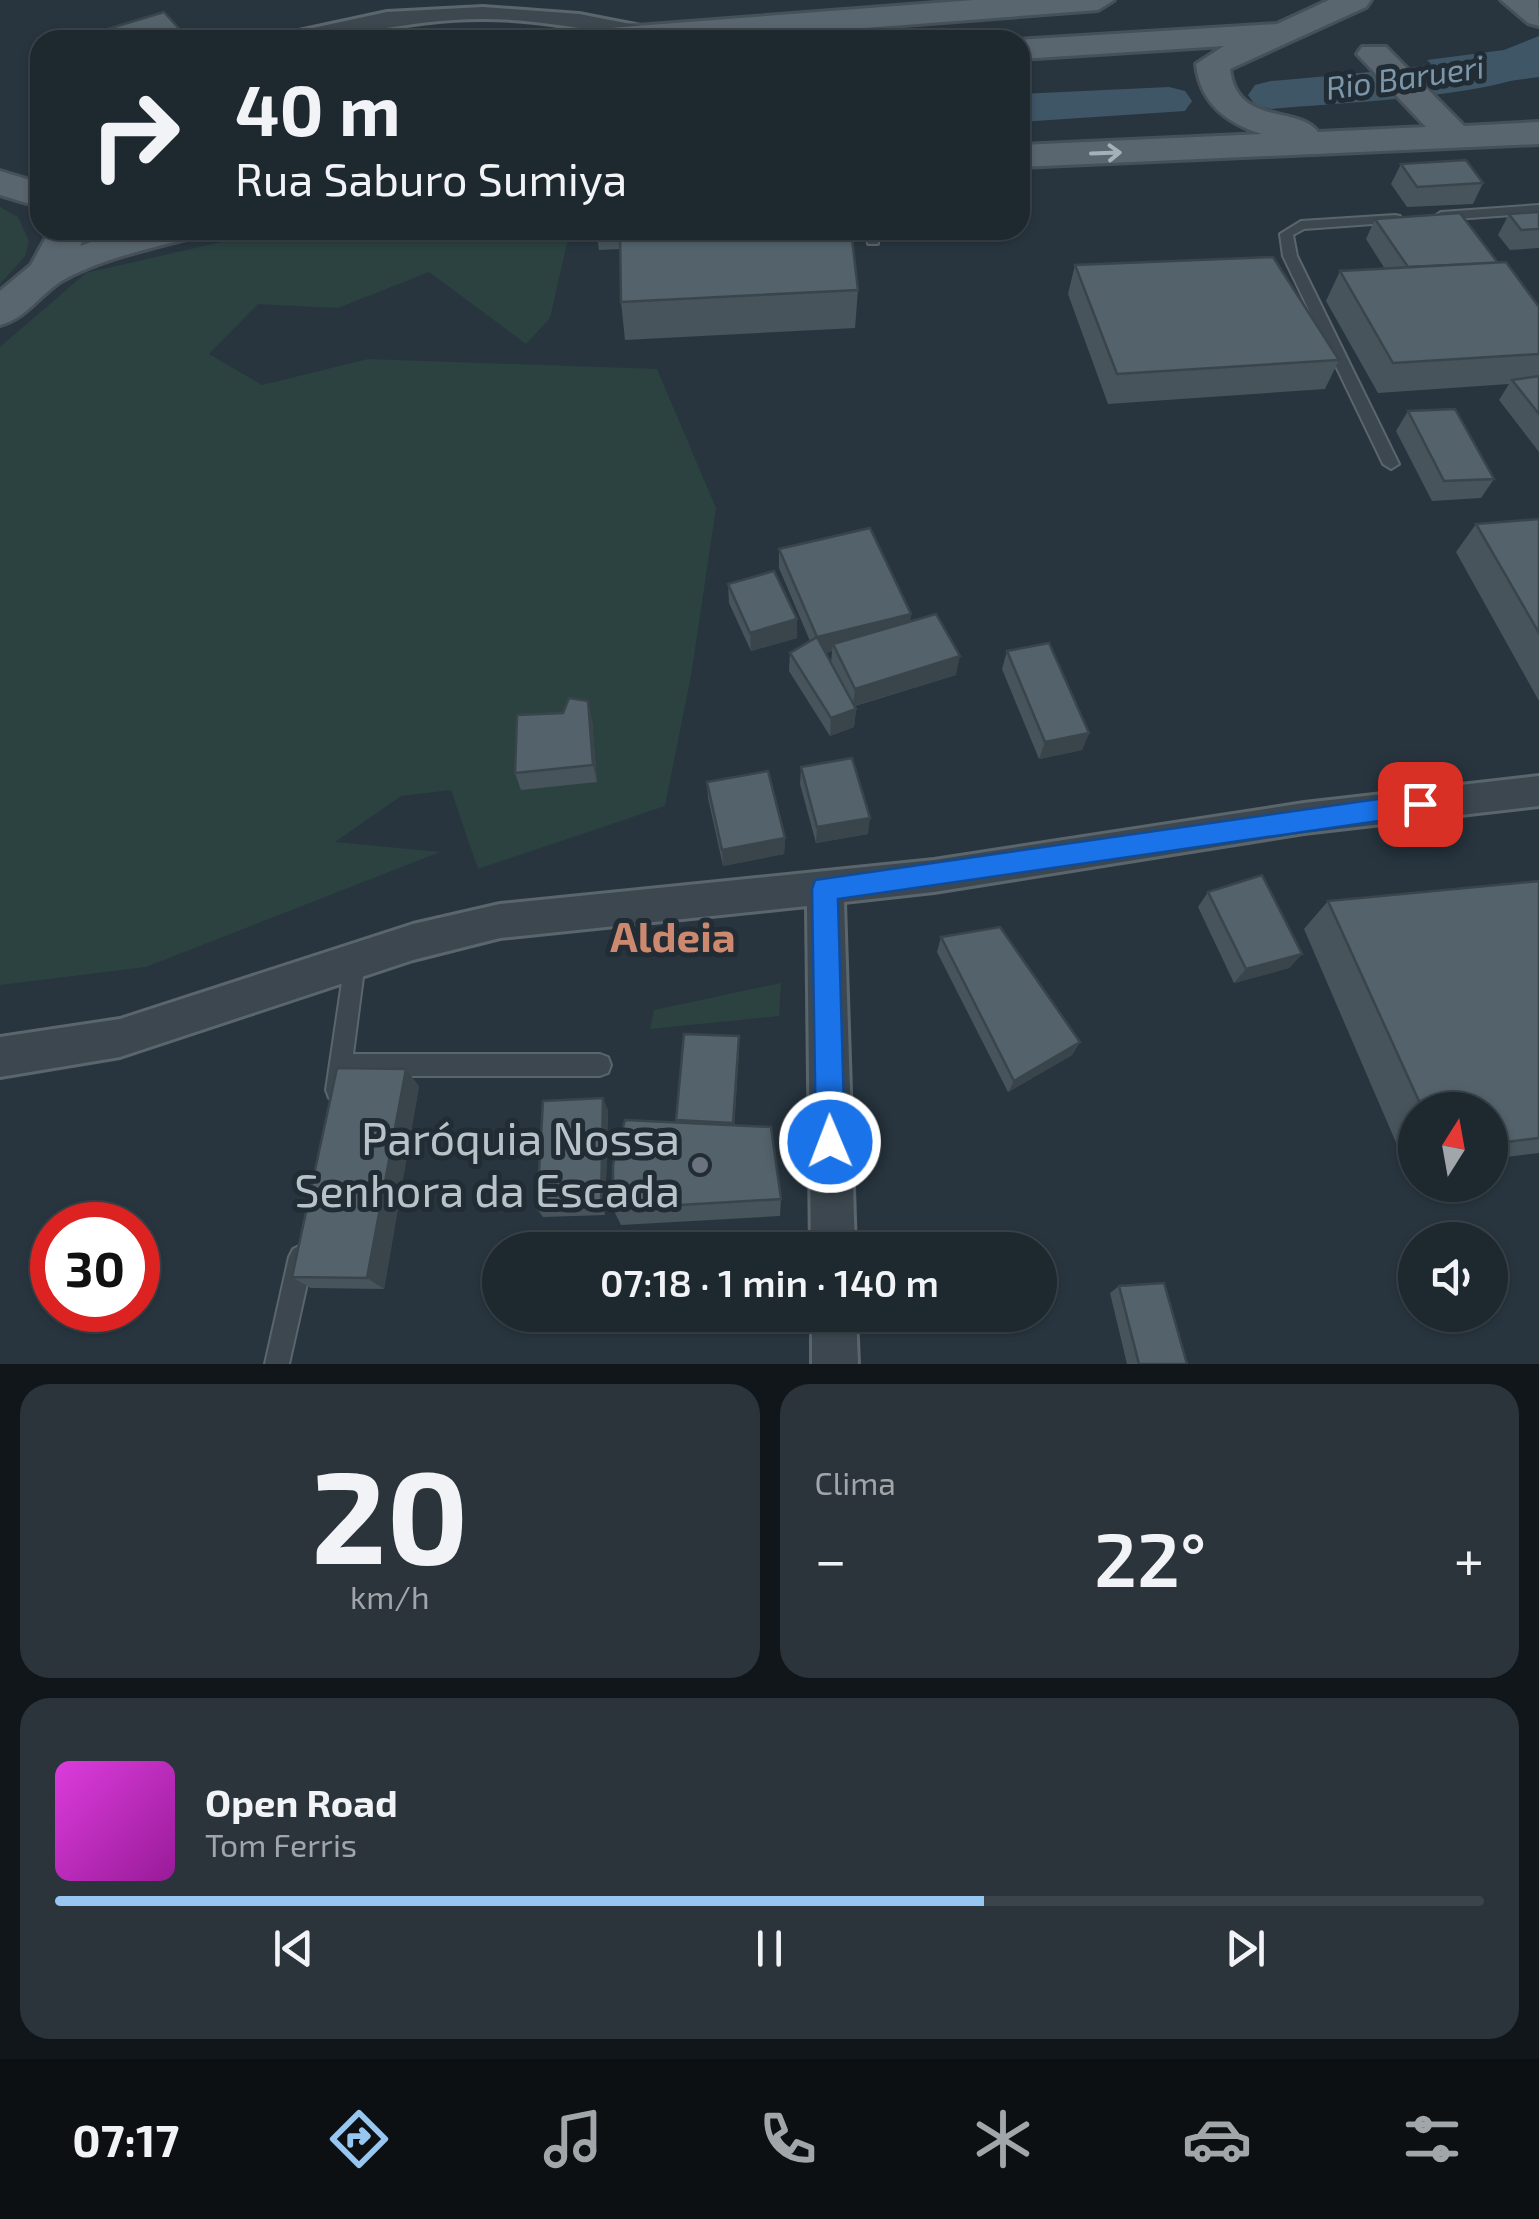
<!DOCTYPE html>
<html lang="pt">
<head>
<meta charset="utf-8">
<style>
	:root { --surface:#1e282f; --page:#2b343b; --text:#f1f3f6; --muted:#a1a6aa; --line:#3c444b; --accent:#97c7f0 }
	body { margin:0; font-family:"Exo 2",sans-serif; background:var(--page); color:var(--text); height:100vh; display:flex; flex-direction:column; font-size:38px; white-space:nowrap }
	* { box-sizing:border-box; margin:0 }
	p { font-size:32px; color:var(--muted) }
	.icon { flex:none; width:55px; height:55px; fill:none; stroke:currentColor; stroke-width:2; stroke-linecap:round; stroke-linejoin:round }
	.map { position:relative; height:1364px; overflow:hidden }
	.sheet { display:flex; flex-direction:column; gap:20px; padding:20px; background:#10161a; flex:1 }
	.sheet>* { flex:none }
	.banner { position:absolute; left:30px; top:30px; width:1000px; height:210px; border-radius:30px; box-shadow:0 2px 8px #0004,0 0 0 2px var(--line); background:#1e282f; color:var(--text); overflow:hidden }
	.needle { width:65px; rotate:11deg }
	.fabs { position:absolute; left:1398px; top:1092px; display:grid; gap:20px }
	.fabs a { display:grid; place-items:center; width:110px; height:110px; border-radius:50%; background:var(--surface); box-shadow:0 2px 8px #0004,0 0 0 2px var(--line); font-size:50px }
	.speed { position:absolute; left:30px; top:1202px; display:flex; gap:20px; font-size:50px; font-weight:700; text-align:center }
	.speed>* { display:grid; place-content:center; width:130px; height:130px; border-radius:50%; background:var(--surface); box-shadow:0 2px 8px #0004,0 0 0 2px var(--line); line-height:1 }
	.speed .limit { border:15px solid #d22; background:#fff; color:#111 }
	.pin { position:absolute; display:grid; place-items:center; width:85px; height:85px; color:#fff; margin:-42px; border-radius:20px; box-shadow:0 5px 15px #0006 }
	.me { position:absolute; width:110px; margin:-55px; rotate:359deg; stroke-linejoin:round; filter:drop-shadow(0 0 8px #0008) }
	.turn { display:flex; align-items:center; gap:35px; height:210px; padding:0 40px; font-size:45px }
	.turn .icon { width:130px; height:130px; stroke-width:2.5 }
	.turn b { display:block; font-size:70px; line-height:85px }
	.big { font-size:75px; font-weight:600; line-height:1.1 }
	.sheet .card { flex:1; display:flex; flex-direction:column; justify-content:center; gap:15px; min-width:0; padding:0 35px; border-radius:30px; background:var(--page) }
	.sheet .dial { align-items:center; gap:0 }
	.dial b { font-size:130px; line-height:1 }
	.song { display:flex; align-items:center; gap:30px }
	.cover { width:120px; height:120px; border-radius:15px; background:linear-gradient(135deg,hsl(300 70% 55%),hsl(300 70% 35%)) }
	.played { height:10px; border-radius:5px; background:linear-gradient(90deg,var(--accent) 65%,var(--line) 65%) }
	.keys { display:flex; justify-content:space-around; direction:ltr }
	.heat { display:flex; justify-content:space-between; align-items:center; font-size:55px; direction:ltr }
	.sheet .tiles { flex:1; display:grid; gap:20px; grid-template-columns:1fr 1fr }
	.card:last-child { grid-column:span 2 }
	.trip { position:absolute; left:482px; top:1232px; width:575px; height:100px; border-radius:50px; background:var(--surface); box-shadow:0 2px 8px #0004,0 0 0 2px var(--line); font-weight:600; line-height:100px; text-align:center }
	.dock { display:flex; height:160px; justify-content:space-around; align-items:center; background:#0c1013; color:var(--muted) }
	.dock .icon { width:70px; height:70px }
	.dock .current { color:var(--accent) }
	.dock b { font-size:45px; color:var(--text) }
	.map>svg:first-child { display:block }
	.green { fill:#2b4240 }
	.water { fill:#3f5666 }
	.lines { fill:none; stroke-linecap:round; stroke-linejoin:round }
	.river { fill:#3f5666; fill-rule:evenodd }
	.lane-casing { stroke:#5a656c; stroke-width:4 }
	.street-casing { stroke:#5a656c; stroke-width:6 }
	.primary-casing { stroke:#455058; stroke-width:6 }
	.lane { fill:#3c474f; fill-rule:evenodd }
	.street { fill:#3c474f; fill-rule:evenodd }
	.primary { fill:#5a666f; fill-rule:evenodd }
	.wall { fill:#47545c; fill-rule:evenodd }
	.shaded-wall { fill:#3a454b }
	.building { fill:#53626b; stroke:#3a454b; stroke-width:2.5 }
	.oneway { stroke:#a5b0b7 }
	.route { fill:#1a73e8; stroke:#114b97; stroke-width:2.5 }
	.worship-dot { fill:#6b7280; stroke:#212c34; stroke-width:4 }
	.labels { text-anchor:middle; stroke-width:10; stroke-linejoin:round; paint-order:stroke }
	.far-water-label { font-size:32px; font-style:italic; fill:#7c96aa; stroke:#212c34 }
	.quarter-label { font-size:42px; font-weight:bold; fill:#cd8970; stroke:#212c34 }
	.near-poi-label { font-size:45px; fill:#b8c2c9; stroke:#212c34; text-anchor:end }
</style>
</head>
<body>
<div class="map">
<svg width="1539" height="1364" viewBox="0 0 1539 1364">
	<rect width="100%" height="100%" fill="#28353f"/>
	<!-- green -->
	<g class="green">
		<path d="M0,207L18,217L29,242L25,256L0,284Z"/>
		<path d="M274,230H570L550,318L526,344L429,272L338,308L258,304L209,354L262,385L368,359L657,369L716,508L691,676L665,806L478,869L451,790L401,796L335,842L440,852L146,967L0,985V347L86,273Z"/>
		<path d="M781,983L779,1016L650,1029L654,1010Z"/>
	</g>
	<!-- water -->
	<path class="water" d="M1539,36V77L1456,88L1427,60L1504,50Z"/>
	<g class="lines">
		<!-- river -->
		<g class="river">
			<path d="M1539,44V72C1469,99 1348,102 1271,109L1255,105L1248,95L1255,85L1271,81C1362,73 1451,66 1539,44Z"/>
			<path d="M1169,87L1185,91L1192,101L1185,111L1020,122V94Z"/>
		</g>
		<!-- lane casing -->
		<g class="lane-casing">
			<g id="lane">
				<path d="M1539,205V213L1441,220L1435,216L1441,212Z"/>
				<path d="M1395,215L1400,216V222L1304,229L1293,235L1297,256L1399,464L1391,469L1383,464L1283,256L1280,234L1301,221Z"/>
				<path d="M866,230H878V244H868Z"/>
				<path d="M355,952L362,955L365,962L353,1054H600L608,1057L611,1065L608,1073L600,1076H350L345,1098L337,1101L329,1098L326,1090L345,962L348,955Z"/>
				<path d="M301,1245L309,1249L313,1257L289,1364H265L289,1257L293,1249Z"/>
			</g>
		</g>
		<!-- street casing -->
		<g class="street-casing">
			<g id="street">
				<path d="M483,7L579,14L682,34L692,40C621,40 552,18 480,19C410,19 343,40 275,40L285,34L387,12Z"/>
				<path d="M1539,776V806L1304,833L934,892L844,902L855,1250H811L807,906L500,938L413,960L120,1057L0,1077V1037L120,1019L413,924L500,904L934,860L1304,803Z"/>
				<path d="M812,1315H856L858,1364H812Z"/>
			</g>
		</g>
		<!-- primary casing -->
		<g class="primary-casing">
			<g id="primary">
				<path d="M974,0H1114L1098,10L710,40H568L572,33L584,30Z"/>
				<path d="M1329,0H1371L1366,7L1230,69C1237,127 1298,105 1318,132L1426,127L1357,54L1362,47H1386L1464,126L1539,122V144L1020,167V145L1262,134C1226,123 1200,103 1196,64L1224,46L1020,59V40H1016L1277,24Z"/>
				<path d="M1501,0H1538L1539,26L1528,23Z"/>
				<path d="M0,171L40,183V207L0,195Z"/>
				<path d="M71,230L83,240L80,246L124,230H195L190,238C148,249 101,259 63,280C40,294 27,318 0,325V291L31,265L49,232Z"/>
			</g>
		</g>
		<!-- lane -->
		<use href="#lane" class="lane"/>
		<!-- street -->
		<use href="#street" class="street"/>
		<!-- primary -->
		<use href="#primary" class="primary"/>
	</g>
	<!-- wall -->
	<g class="wall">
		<path d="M1401,164L1483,183L1473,204L1407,207L1391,184Z"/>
		<path d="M1539,212V248L1510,250L1498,235L1509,214Z"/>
		<path d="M1375,219L1498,263L1539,307V452L1499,400L1509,384L1378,393L1326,301L1340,271L1385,269L1366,239Z"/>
		<path d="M596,230H851L858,290L855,328L625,340L621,302L620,249L599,250Z"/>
		<path d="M1075,265L1339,360L1325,389L1108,404L1068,294Z"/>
		<path d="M1408,411L1494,479L1481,498L1432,501L1396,431Z"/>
		<path d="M1539,519V701L1456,552L1476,524Z"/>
		<path d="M779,549L911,614L910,622L956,675L855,706L856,709L854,727L830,736L789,671L790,653L810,641L779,568ZM832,651L831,663L826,653Z"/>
		<path d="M728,584L797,619V638L751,651L729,603Z"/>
		<path d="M1007,651L1089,733L1082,750L1039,759L1002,669Z"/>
		<path d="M563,713L592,719L597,782L521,790L515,773Z"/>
		<path d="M801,767L868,834L816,843L800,784Z"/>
		<path d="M707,782L785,838L784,854L723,866L708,798Z"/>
		<path d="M1539,881V1153L1490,1159V1110H1415V1168H1407L1304,929L1328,901Z"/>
		<path d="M1208,892L1302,954L1289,968L1234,983L1198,907Z"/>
		<path d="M941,937L1080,1042L1072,1055L1008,1092L937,952Z"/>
		<path d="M739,1048L734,1125L781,1199L780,1216L621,1225L613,1209L677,1123L676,1120Z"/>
		<path d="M419,1086L384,1289L311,1288L292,1277Z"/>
		<path d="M608,1110L605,1215L543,1217L537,1209Z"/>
		<path d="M1119,1286L1187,1364H1127L1110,1293Z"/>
	</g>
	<!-- shaded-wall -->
	<g class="shaded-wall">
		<path d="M183,33L186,40H161Z"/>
		<path d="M911,614L908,632L833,644L832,651L816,655L817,637Z"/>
		<path d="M797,619V638L751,651L750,633Z"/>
		<path d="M960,656L956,675L853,706L855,689Z"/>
		<path d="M588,701L592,719L597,782L593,765Z"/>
		<path d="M856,709L854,727L830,736L831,718Z"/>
		<path d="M1089,733L1082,750L1039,759L1045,742Z"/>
		<path d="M870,818L868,834L816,843L817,827Z"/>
		<path d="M785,838L784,854L723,866L722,850Z"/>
		<path d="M1302,954L1289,968L1234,983L1246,969Z"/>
		<path d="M739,1036V1048L734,1133L733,1123Z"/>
		<path d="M1080,1042L1072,1055L1008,1092L1014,1081Z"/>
		<path d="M406,1069L419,1086L384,1289L367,1278Z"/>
		<path d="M603,1098L608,1110L605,1215L601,1206Z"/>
	</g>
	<!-- building -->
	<g class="building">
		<path d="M164,12L183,33L161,40H83L81,37Z"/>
		<path d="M1466,160L1483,183L1417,187L1401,164Z"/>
		<path d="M1539,212V229L1521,230L1509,214Z"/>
		<path d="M1460,213L1498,263L1408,267L1375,219Z"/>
		<path d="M689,230H851L858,290L621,302L620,235L689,232Z"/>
		<path d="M1273,257L1339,360L1117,374L1075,265Z"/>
		<path d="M1506,262L1539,307V354L1393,363L1340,271Z"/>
		<path d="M1539,376V414L1512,380Z"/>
		<path d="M1455,409L1494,479L1444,481L1408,411Z"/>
		<path d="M1539,519V633L1476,524Z"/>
		<path d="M870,528L911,614L817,637L856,709L831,718L790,653L817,637L779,549Z"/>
		<path d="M774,571L797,619L750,633L728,584Z"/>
		<path d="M936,614L960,656L855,689L833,644Z"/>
		<path d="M1049,643L1089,733L1045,742L1007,651Z"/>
		<path d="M569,698L588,701L593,765L515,773L517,715L563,713Z"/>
		<path d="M852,758L870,818L817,827L801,767Z"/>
		<path d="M768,771L785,838L722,850L707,782Z"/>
		<path d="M1262,875L1302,954L1246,969L1208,892Z"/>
		<path d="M1539,881V1138L1490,1144V1110H1423L1328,901Z"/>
		<path d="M1000,927L1080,1042L1014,1081L941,937Z"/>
		<path d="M684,1034L739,1036L733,1123L676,1120Z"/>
		<path d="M337,1068L406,1069L367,1278L292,1277Z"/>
		<path d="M603,1098L601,1206L537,1209L543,1101Z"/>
		<path d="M625,1120L771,1127L781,1199L613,1209V1165Z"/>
		<path d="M1164,1283L1187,1364H1139L1119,1286Z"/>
	</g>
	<!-- one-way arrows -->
	<defs><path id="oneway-shaft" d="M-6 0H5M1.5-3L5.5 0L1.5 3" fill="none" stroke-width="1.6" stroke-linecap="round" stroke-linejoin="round" transform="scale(2.5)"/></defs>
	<use class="oneway" href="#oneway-shaft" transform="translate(1106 153) rotate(-2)"/>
	<!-- route -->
	<path class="route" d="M1420,793L1432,804L1420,815L838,899L845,1142L840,1152L830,1156L820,1152L816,1142L812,889L815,880Z"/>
	<!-- markers -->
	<circle class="worship-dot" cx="700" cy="1165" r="10"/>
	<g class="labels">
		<!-- far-water labels -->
		<g class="far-water-label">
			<text transform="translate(1405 78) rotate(-8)" y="11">Rio Barueri</text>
		</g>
		<!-- quarter labels -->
		<g class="quarter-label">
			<text x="673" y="952">Aldeia</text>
		</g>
		<!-- near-poi labels -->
		<g class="near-poi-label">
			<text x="680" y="1155">Paróquia Nossa<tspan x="680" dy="52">Senhora da Escada</tspan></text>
		</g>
	</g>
</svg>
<div class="fabs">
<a><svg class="needle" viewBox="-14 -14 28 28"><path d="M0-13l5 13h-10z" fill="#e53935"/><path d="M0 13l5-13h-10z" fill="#a1a6aa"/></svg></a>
<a><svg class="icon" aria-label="sound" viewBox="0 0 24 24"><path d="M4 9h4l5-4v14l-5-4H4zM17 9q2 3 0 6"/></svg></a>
</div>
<div class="speed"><div class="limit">30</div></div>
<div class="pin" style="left:1420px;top:804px;background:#d93025"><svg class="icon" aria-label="arrive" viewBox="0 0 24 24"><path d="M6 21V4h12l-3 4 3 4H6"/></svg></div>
<svg class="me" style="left:830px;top:1142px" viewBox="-20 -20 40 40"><circle r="17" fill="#1a73e8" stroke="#fff" stroke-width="3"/><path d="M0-11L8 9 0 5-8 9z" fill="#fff"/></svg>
<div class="trip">07:18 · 1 min · 140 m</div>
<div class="banner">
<div class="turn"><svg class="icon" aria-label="right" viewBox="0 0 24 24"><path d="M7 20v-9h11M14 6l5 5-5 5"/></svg><div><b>40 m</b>Rua Saburo Sumiya</div></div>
</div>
</div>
<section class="sheet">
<div class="tiles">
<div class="card dial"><b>20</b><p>km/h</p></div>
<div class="card"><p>Clima</p>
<div class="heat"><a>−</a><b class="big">22°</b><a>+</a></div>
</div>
<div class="card">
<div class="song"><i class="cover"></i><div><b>Open Road</b><p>Tom Ferris</p></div></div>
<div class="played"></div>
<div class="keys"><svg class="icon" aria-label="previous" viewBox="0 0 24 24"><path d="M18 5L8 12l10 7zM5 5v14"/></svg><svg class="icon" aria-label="pause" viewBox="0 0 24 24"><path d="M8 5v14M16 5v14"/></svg><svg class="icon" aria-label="next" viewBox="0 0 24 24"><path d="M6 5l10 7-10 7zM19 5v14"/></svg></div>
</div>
</div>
</section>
<nav class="dock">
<b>07:17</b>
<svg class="icon current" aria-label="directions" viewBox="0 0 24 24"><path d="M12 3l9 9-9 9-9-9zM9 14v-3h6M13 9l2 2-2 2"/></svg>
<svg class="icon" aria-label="music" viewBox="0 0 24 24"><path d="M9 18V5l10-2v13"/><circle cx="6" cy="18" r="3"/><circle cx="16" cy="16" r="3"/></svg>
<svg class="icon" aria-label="phone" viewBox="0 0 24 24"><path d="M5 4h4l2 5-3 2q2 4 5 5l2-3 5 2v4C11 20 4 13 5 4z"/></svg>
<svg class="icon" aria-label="climate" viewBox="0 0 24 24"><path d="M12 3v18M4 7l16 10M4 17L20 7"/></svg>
<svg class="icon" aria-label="car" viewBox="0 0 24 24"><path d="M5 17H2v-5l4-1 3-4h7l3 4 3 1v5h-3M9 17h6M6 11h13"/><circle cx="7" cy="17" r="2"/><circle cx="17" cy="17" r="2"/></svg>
<svg class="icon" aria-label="filters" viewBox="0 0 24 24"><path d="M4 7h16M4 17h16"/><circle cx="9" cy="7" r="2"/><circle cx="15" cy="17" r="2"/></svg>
</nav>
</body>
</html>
